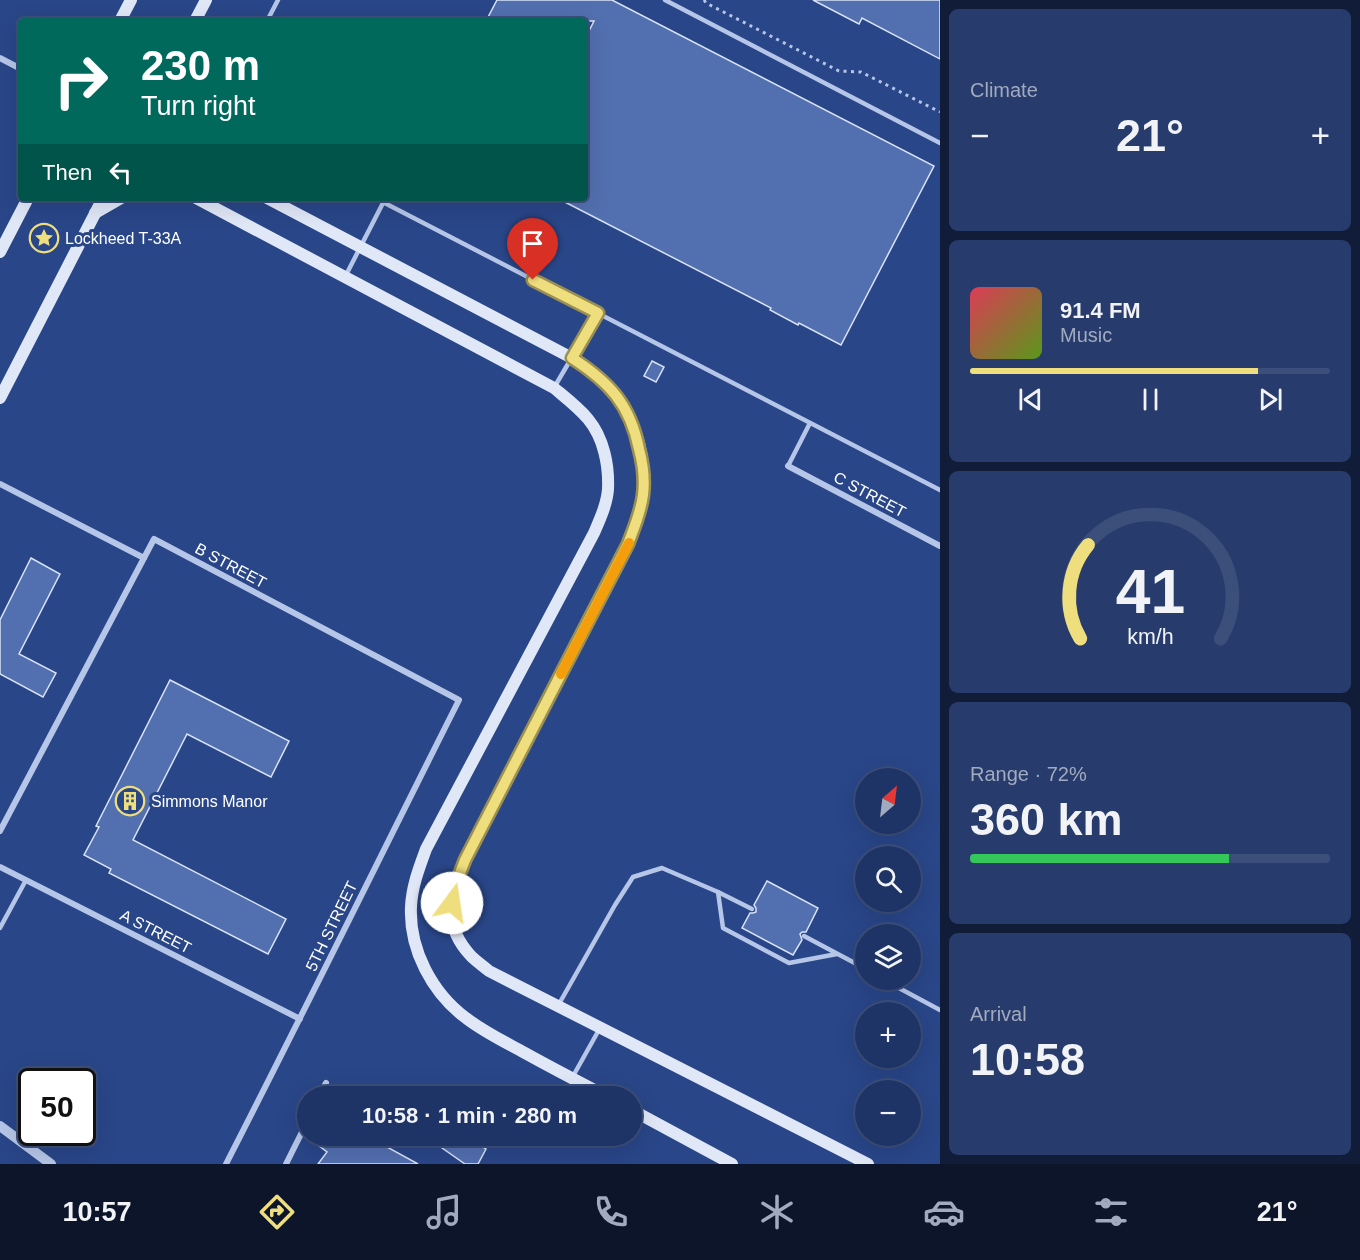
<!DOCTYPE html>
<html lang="en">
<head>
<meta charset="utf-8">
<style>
	:root { --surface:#1f3466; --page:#273c6c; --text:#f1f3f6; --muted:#a1aabf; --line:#3c4f7a; --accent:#efde7d }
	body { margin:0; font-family:Helvetica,sans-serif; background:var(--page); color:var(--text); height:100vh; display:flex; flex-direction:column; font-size:22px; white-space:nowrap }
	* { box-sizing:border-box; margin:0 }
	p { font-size:20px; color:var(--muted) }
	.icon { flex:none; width:33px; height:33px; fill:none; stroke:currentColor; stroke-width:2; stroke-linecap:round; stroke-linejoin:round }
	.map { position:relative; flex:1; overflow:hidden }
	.sheet { display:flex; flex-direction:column; gap:9px; padding:9px; background:#111d38; width:420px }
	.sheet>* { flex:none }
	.guide { position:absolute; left:18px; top:18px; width:570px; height:183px; border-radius:6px; box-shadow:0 6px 24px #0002,0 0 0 2px var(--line); background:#00695c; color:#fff; overflow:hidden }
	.needle { width:39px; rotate:28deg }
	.tools { position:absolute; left:855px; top:768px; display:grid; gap:12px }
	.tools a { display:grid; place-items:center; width:66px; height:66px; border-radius:50%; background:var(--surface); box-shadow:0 6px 24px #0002,0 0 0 2px var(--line); font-size:30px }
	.speed { position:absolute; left:18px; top:1068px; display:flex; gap:12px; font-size:30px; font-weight:700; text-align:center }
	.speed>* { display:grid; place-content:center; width:78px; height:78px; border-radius:50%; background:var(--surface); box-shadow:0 6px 24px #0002,0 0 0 2px var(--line); line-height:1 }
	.speed .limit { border:3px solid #111; border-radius:9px; background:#fff; color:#111 }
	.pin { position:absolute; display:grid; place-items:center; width:51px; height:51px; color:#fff; margin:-62px -26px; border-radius:50% 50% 50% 0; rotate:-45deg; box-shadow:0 0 6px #0007 }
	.pin .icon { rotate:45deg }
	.me { position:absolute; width:66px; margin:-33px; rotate:14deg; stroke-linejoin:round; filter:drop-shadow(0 0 4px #0008) }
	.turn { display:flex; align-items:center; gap:21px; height:126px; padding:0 24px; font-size:27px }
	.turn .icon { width:78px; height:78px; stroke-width:2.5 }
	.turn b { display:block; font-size:42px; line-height:51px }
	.then { display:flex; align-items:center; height:57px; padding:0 24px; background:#0003; gap:12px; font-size:22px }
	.big { font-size:45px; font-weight:700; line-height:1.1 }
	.sheet .card { flex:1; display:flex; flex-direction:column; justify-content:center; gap:9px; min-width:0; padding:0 21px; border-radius:9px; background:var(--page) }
	.sheet .dial { align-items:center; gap:0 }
	.dial svg { height:156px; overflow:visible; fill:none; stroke:var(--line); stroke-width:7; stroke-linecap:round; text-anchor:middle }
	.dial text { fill:var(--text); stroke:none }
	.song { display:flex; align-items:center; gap:18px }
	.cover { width:72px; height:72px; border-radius:9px; background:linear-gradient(135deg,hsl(350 70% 55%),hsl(90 70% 35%)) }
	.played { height:6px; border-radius:3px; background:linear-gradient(90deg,var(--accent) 80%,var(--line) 80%) }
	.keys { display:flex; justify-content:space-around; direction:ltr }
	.heat { display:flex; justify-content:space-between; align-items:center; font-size:33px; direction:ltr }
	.charge { height:9px; border-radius:4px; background:linear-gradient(90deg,#34c759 72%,var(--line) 0) }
	.trip { position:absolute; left:297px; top:1086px; width:345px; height:60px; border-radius:30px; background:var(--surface); box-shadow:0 6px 24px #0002,0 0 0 2px var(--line); font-weight:700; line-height:60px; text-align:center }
	.dock { display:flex; height:96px; justify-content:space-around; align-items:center; background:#0c1529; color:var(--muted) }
	.dock .icon { width:42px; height:42px }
	.dock .on { color:var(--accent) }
	.dock b { font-size:27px; color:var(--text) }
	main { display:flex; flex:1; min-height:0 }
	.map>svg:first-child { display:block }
	.building { fill:#526faf; stroke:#d9e3f7; stroke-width:1.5 }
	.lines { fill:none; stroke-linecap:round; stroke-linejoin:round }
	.path { stroke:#b6c6e8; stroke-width:3; stroke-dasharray:3 4.5; stroke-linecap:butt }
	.service { stroke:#b6c6e8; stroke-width:4.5 }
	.minor { stroke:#b6c6e8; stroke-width:6 }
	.tertiary { stroke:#b6c6e8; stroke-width:10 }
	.secondary { stroke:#e0e7f7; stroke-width:12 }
	.route-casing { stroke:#9b9051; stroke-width:15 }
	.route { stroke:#efde7d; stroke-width:10 }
	.slow { stroke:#f59e0b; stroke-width:10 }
	.labels { text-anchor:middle; stroke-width:6; stroke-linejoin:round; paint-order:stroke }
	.poi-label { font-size:16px; fill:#fff; stroke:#294688; text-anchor:start }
	.street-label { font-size:16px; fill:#fff; stroke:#294688 }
</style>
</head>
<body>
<main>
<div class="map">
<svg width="940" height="1164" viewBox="0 0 940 1164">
	<rect width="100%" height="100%" fill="#294688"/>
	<!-- building -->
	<g class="building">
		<path d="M497,0H612L934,166L841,345L799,323L798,325L770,310L771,308L557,198H585V39L594,21H486Z"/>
		<path d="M813,0H940V59L862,18L859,24Z"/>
		<path d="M652,361L664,367L656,382L644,376Z"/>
		<path d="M31,558L60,574L19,654L56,673L43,697L0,674V620Z"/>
		<path d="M170,680L289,741L271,777L187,734L133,840L286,919L268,954L109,873L111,869L84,855L99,827L96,826Z"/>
		<path d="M767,881L818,908L806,932H802L800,934L802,940L793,955L742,928L750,913H753L756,912V908L754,905Z"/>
		<path d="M325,1136H367L418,1164H318L327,1152L318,1145Z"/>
		<path d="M425,1136H466L486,1149L478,1164H465Z"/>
	</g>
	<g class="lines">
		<!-- path -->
		<path class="path" d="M704,0L706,3L839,71L861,72L940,112"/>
		<!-- service -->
		<g class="service">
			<path d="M665,0L940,143"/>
			<path d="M267,21L278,0"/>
			<path d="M375,198L940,490"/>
			<path d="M346,275L383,203"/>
			<path d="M555,386L598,313"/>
			<path d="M788,466L810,423"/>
			<path d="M718,892L723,928L789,963L837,954"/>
			<path d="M0,928L26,880"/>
			<path d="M804,936L866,969"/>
			<path d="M884,980L940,1010"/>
			<path d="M559,1004L615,905L633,877L662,868L718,892L752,909"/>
			<path d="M572,1078L600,1028"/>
		</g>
		<!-- minor -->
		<g class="minor">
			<path d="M0,58L21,69"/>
			<path d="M788,466L940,546"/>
			<path d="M0,484L144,558L154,539L459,700C381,855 305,1010 226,1164"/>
			<path d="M0,831L144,558"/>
			<path d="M0,867L300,1019"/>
			<path d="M319,1096L326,1083"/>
			<path d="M286,1164L308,1120"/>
		</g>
		<!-- tertiary -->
		<path class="tertiary" d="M0,1126L51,1164"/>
		<!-- secondary -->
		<g class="secondary">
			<path d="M120,21L131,0"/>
			<path d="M195,21L206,0"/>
			<path d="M196,198L554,388C566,398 578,407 588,419C604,438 609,466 608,489C607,504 600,519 594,533L426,849C419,868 412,886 411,907C409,949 432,993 466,1018C484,1032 505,1042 525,1053C552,1068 579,1082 606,1096"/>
			<path d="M267,198L572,358C589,369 606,381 618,397C637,421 647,465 643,495C641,512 634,528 628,544L465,860C451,896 441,924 471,956C476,961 483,966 489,971L868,1164"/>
			<path d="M95,213L121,198"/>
			<path d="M0,252L28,198"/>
			<path d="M0,398L103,198"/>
			<path d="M632,1110L732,1164"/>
		</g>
	</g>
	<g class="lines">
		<!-- route casing -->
		<g class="route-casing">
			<path id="route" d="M452,903L457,881L465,860L628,544C634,528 641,512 643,495C645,479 643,464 639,449C630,404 609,382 572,358L598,313L533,280"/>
		</g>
		<!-- route -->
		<use href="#route" class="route"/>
		<!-- slow -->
		<path class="slow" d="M561,674L629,543"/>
	</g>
	<!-- icons -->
	<defs>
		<g id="sight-ring" transform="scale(1.5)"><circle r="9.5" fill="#294688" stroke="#efde7d" stroke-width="1.5"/><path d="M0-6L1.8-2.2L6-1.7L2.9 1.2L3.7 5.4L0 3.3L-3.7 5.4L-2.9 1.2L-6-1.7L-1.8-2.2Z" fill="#efde7d"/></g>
		<g id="building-ring" transform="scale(1.5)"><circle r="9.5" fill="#294688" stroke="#efde7d" stroke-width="1.5"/><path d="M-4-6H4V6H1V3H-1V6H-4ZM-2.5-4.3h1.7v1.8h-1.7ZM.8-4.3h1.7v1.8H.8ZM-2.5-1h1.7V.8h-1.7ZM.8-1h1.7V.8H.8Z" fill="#efde7d"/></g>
	</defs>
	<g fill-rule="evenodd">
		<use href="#sight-ring" x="44" y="238"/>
		<use href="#building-ring" x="130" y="801"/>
	</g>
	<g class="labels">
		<!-- poi labels -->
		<g class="poi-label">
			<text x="65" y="244">Lockheed T-33A</text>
			<text x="151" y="807">Simmons Manor</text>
		</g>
		<!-- street labels -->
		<g class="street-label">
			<text transform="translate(870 494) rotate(28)" y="6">C STREET</text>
			<text transform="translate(231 565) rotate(28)" y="6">B STREET</text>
			<text transform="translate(331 926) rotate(-64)" y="6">5TH STREET</text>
			<text transform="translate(156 931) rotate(27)" y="6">A STREET</text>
		</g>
	</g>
</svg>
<div class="tools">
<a><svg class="needle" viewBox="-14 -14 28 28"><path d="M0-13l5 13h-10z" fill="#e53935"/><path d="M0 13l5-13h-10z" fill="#a1aabf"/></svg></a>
<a><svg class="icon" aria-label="search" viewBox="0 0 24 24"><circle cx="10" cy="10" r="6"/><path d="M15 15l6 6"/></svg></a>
<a><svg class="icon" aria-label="layers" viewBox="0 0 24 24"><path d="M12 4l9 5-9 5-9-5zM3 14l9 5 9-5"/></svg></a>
<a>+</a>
<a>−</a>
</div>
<div class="speed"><div class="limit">50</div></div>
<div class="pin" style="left:533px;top:280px;background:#d93025"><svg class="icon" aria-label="arrive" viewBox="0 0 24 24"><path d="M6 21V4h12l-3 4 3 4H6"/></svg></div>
<svg class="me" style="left:452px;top:903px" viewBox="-20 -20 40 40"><circle r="19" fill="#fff"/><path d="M0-13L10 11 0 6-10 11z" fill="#efde7d"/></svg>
<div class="trip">10:58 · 1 min · 280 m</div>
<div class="guide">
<div class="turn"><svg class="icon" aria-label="right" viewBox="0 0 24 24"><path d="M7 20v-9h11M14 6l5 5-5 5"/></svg><div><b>230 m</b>Turn right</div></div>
<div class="then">Then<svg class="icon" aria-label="left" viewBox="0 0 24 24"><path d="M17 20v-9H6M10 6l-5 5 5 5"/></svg></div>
</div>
</div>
<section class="sheet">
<div class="card"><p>Climate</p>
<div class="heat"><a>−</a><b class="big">21°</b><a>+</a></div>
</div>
<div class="card">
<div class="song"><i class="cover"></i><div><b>91.4 FM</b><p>Music</p></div></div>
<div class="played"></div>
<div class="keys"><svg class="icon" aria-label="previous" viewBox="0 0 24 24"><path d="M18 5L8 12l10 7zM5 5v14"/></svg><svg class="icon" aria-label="pause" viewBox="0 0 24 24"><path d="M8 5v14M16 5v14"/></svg><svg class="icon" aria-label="next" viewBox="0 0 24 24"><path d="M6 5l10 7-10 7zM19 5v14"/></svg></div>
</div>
<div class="card dial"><svg viewBox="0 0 100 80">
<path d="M14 69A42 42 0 1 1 86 69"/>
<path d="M14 69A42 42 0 0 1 18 21" stroke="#efde7d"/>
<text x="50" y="56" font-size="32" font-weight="700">41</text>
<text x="50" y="72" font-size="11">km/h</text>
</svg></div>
<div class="card"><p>Range · 72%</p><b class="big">360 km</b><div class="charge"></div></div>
<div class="card"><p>Arrival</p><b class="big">10:58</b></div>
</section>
</main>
<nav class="dock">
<b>10:57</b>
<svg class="icon on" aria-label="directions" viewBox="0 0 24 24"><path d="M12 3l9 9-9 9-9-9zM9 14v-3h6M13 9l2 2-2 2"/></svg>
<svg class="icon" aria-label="music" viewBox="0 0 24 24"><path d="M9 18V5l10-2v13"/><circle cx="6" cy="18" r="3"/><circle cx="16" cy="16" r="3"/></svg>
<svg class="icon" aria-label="phone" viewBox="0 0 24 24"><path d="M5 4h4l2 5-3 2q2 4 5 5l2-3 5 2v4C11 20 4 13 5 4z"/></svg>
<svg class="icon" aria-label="climate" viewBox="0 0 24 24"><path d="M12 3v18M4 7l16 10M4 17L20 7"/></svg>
<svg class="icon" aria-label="car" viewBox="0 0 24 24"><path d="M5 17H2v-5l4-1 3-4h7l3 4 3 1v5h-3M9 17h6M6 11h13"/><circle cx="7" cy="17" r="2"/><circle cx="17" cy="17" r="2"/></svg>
<svg class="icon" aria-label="filters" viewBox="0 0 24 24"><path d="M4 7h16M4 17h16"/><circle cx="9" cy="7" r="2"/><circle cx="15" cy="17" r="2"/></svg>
<b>21°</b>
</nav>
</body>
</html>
